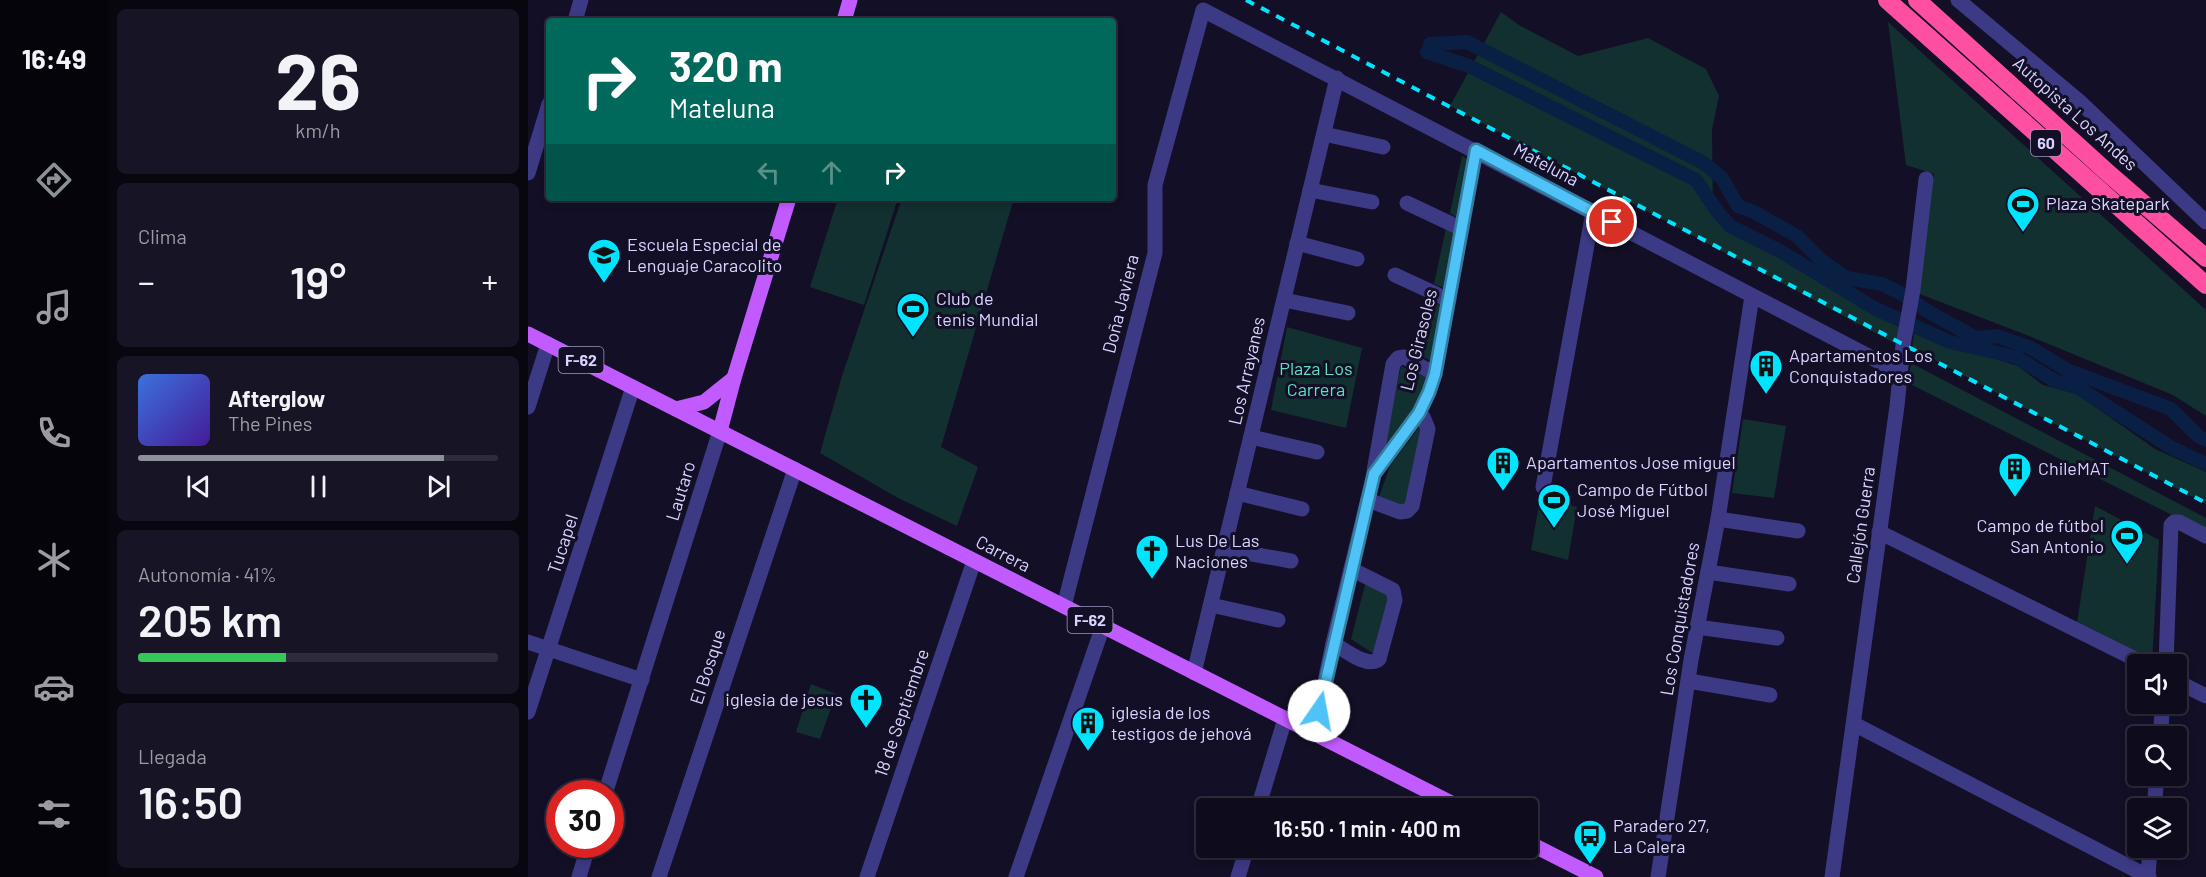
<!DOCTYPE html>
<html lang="es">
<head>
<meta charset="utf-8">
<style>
	:root { --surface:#0e0b1c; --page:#171425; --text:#f1f3f6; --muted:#9b9ba3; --line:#2e2b3b; --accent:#8c9099 }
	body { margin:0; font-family:Barlow,sans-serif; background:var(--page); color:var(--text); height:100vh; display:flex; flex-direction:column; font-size:22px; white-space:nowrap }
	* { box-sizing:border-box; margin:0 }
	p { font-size:20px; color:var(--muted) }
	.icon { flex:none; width:33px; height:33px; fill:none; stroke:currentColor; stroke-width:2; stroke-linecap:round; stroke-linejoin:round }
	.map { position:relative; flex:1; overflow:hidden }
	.drawer { display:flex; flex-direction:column; gap:9px; padding:9px; background:#08060f; width:420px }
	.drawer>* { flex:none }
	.banner { position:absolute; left:18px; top:18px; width:570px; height:183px; border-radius:6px; box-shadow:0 3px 9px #0003,0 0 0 2px var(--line); background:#00695c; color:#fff; overflow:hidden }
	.controls { position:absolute; left:1599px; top:654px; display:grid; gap:12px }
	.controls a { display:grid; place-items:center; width:60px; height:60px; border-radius:6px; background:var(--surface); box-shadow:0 3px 9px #0003,0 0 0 2px var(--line); font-size:30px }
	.speed { position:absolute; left:18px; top:780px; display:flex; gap:12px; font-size:30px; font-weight:700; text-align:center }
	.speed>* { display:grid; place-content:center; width:78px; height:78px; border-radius:50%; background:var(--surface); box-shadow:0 3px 9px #0003,0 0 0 2px var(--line); line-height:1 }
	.speed .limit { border:9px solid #d22; background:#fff; color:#111 }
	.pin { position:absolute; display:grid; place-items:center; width:51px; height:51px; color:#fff; margin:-26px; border:3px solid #fff; border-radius:50%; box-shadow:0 2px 6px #0007 }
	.me { position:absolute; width:66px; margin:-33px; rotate:12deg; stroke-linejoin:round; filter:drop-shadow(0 0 4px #0008) }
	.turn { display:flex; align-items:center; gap:21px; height:126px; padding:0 24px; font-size:27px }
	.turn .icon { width:78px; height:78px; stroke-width:2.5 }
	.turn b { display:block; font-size:42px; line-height:51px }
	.lanes { display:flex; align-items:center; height:57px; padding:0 24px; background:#0003; justify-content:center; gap:30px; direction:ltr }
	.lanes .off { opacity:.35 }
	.big { font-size:45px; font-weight:600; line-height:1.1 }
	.drawer .widget { flex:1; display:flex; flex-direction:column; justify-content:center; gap:9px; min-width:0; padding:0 21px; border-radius:9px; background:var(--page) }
	.drawer .dial { align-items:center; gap:0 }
	.dial b { font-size:78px; line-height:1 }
	.song { display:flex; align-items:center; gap:18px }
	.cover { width:72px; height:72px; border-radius:9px; background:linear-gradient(135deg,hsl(220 70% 55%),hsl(260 70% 35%)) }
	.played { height:6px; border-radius:3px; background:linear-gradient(90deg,var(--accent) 85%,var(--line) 85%) }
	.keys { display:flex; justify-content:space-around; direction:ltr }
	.heat { display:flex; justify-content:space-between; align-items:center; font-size:33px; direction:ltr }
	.charge { height:9px; border-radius:4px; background:linear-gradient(90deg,#34c759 41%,var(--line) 0) }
	.trip { position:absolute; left:668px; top:798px; width:342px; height:60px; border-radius:6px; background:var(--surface); box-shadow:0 3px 9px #0003,0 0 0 2px var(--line); font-weight:600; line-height:60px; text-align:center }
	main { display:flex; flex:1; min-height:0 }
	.dock { display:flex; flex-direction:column; width:108px; justify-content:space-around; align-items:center; background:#06040b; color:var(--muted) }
	.dock .icon { width:42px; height:42px }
	.dock .current { color:var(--accent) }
	.dock b { font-size:27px; color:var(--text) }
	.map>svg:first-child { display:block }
	.green { fill:#12302f }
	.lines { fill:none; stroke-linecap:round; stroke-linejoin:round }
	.canal { stroke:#0a1f44; stroke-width:14 }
	.minor { stroke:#3d3a85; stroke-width:15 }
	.major { stroke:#c25bff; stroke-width:15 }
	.highway { stroke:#ff4fa3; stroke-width:18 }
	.rail { stroke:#00e5ff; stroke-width:4; stroke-dasharray:9 8; stroke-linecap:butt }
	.route-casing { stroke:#337fa1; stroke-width:15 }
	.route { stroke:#4fc3f7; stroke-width:10 }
	.labels { text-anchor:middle; stroke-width:6; stroke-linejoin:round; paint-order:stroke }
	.shield { fill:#130f26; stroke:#9e99be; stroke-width:1.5 }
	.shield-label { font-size:16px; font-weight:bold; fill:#d9d4ff }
	.street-label { font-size:18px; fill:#d9d4ff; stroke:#130f26 }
	.poi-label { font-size:18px; fill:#d9d4ff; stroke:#130f26; text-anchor:start }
	.park-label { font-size:18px; fill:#5fe0c0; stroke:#130f26 }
</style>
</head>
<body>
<main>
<nav class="dock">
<b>16:49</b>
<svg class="icon current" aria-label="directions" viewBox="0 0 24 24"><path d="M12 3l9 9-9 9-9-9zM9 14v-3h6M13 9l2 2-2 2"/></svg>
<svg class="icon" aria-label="music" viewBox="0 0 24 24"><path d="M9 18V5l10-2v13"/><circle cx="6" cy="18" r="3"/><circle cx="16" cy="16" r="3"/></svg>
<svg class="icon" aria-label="phone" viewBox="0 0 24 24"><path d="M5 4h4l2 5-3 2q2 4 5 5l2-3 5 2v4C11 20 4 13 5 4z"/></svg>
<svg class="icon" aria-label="climate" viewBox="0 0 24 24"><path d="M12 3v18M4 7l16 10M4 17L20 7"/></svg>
<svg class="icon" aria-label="car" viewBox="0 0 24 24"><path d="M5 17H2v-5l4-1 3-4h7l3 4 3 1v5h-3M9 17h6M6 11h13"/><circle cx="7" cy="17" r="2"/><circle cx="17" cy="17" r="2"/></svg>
<svg class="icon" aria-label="filters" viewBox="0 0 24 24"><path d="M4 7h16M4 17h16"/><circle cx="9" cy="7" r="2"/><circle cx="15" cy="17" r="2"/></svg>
</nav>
<section class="drawer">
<div class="widget dial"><b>26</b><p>km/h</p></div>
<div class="widget"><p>Clima</p>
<div class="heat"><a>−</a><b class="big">19°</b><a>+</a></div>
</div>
<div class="widget">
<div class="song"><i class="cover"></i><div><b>Afterglow</b><p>The Pines</p></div></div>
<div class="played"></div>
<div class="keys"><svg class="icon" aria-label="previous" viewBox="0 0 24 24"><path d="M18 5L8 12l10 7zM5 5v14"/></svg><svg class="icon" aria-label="pause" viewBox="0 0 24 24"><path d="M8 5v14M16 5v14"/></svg><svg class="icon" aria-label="next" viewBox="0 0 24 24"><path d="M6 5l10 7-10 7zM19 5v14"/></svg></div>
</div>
<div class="widget"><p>Autonomía · 41%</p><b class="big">205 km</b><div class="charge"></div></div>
<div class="widget"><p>Llegada</p><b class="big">16:50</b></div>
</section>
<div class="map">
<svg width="1678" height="877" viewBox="0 0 1678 877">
	<rect width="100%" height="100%" fill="#130f26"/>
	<!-- green -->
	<g class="green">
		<path d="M973,12L991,25L1050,56L1120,38L1178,69L1191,96L1184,130L1185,213L1198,229L1253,259L1344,313L1372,325L1370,345L922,106Z"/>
		<path d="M1360,22L1678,310V416L1645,395L1496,334L1389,293L1406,174L1378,165Z"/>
		<path d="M934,156L945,161L932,220L922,213Z"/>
		<path d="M310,198H370L336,305L282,287Z"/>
		<path d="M374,198H486L413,447L450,467L429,526L370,498L292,453L314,376Z"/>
		<path d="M918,228L930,234L918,289L906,284Z"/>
		<path d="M904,297L916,302L905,362L892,355Z"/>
		<path d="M759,327L834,348L818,428L743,410Z"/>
		<path d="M1386,333L1490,366L1515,385L1549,394L1627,449L1678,472V504L1384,348Z"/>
		<path d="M1383,363L1678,518V532L1380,383Z"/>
		<path d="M873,366L899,378L888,411L855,454Z"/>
		<path d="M1215,419L1258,426L1246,498L1204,493Z"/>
		<path d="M892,426L897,427L877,507L851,497L862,466Z"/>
		<path d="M1012,499L1049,507L1040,560L1003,550Z"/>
		<path d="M1567,506L1631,540L1624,663L1549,623Z"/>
		<path d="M838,581L863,594L846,654L823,639Z"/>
		<path d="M283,684L308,694L292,739L268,732Z"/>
	</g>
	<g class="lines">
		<!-- canal -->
		<g class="canal">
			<path d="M902,44L939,42L1174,162L1194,178L1210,206L1226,212L1269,236L1294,261L1319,278L1354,284L1374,294L1399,311L1448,338L1469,336L1503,348L1539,370L1643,409L1670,436L1678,440"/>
			<path d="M899,52L941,66L1168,180L1189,211L1202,226L1252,251L1348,309L1422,342L1488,357L1527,381L1549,387L1644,448L1678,464"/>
		</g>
		<!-- minor -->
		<g class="minor">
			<path d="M1430,0L1551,101L1678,222"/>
			<path d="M47,21L53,0"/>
			<path d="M796,134L855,147"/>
			<path d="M0,173L21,104"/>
			<path d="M782,190L844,202"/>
			<path d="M879,203L934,229"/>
			<path d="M769,243L829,259"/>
			<path d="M867,275L921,300"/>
			<path d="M756,300L820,313"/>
			<path d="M0,407L20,344"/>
			<path d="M723,437L789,452"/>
			<path d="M846,471L865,364L870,358L876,357L907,374"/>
			<path d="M1015,487L1065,212"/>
			<path d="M709,493L774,509"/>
			<path d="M840,500L872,512L879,511L884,506L900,429L895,417L891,413"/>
			<path d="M1190,519L1270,531"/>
			<path d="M1351,532L1617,664"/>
			<path d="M696,549L763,561"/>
			<path d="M1180,572L1261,584"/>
			<path d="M683,605L750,620"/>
			<path d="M536,606L627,253V185L675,10L1373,373"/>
			<path d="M1169,627L1249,638"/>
			<path d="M0,642L114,680"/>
			<path d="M805,643C817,650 839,669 851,659L867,600L865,590L823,569"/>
			<path d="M1638,664L1643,525L1646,522H1651L1678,536"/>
			<path d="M666,673L809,78"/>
			<path d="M1161,681L1242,695"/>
			<path d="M1648,681L1678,696"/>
			<path d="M0,712L105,387"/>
			<path d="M1326,724L1621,877"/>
			<path d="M786,734L805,643L846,474L891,413L901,392L907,374L948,151"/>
			<path d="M1632,736L1635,704"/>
			<path d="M77,794L192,431"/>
			<path d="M730,808L757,719"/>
			<path d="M1626,808L1629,776"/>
			<path d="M51,877L61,844"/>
			<path d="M131,877L267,469"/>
			<path d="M339,877L446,561"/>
			<path d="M488,877L575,626"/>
			<path d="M710,877L719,848"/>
			<path d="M1130,877L1163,660L1190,519L1224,296"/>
			<path d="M1304,877L1369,406L1375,345L1385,290L1398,179"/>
			<path d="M1620,877L1622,848"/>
		</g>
		<!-- major -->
		<g class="major">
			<path d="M316,21L322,0"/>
			<path d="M0,334L933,808"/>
			<path d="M148,409L176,402L206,378"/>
			<path d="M192,431L206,378L261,198"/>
			<path d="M999,842L1068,877"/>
		</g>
		<!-- highway -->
		<g class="highway">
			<path d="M1359,0L1678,285"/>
			<path d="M1389,0L1580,173L1678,258"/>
		</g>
		<!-- rail -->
		<path class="rail" d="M718,0L1678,503"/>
	</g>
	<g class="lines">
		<!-- route casing -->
		<g class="route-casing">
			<path id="route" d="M791,711L846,474L891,413L901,392L907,374L948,150L1084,222"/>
		</g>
		<!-- route -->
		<use href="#route" class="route"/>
	</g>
	<!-- icons -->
	<defs>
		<g id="stadium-pin" transform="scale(1.725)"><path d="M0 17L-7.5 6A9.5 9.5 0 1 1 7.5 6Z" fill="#00e5ff" stroke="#130f26"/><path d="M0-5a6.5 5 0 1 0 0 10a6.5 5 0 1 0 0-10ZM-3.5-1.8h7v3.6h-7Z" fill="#111"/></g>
		<g id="school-pin" transform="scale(1.725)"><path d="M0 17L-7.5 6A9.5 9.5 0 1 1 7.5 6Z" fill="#00e5ff" stroke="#130f26"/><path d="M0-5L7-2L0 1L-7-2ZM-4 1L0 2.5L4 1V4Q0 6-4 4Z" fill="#111"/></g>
		<g id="building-pin" transform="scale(1.725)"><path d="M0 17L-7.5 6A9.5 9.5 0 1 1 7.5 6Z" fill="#00e5ff" stroke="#130f26"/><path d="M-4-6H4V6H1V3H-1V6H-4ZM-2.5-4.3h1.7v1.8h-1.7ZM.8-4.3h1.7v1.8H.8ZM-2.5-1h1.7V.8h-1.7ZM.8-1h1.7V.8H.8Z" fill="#111"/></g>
		<g id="church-pin" transform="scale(1.725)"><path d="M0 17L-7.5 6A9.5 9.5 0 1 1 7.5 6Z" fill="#00e5ff" stroke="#130f26"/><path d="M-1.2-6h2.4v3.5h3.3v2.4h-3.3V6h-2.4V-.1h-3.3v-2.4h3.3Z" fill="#111"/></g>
		<g id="bus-pin" transform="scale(1.725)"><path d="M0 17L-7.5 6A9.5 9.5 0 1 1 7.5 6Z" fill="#00e5ff" stroke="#130f26"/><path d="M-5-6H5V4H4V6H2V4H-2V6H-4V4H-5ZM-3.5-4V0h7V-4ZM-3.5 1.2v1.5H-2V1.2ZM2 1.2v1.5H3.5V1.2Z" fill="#111"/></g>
	</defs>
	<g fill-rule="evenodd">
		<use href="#stadium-pin" x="1495" y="204"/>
		<use href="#school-pin" x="76" y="255"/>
		<use href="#stadium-pin" x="385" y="309"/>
		<use href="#building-pin" x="1238" y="366"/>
		<use href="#building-pin" x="975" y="463"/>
		<use href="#building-pin" x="1487" y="469"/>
		<use href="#stadium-pin" x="1026" y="500"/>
		<use href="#stadium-pin" x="1599" y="536"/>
		<use href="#church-pin" x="624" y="551"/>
		<use href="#church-pin" x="338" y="700"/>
		<use href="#building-pin" x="560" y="723"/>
		<use href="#bus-pin" x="1062" y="836"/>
	</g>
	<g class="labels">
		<!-- shield labels -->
		<g class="shield">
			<rect x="1503" y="130" width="30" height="26" rx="4.5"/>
			<rect x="30.5" y="347" width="45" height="26" rx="4.5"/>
			<rect x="539.5" y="607" width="45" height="26" rx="4.5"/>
		</g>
		<g class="shield-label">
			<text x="1518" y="149">60</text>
			<text x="53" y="366">F-62</text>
			<text x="562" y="626">F-62</text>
		</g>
		<!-- street labels -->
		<g class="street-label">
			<text transform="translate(1547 114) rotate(42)" y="6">Autopista Los Andes</text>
			<text transform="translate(1018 165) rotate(28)" y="6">Mateluna</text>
			<text transform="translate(593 304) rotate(-76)" y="6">Doña Javiera</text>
			<text transform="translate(891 340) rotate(-76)" y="6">Los Girasoles</text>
			<text transform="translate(719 371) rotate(-77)" y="6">Los Arrayanes</text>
			<text transform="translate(153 491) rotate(-73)" y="6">Lautaro</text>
			<text transform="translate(1333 525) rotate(-82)" y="6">Callejón Guerra</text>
			<text transform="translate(35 544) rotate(-72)" y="6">Tucapel</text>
			<text transform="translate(475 554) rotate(27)" y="6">Carrera</text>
			<text transform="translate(1152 619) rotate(-80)" y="6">Los Conquistadores</text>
			<text transform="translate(180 667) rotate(-72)" y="6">El Bosque</text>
			<text transform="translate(374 713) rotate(-71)" y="6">18 de Septiembre</text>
		</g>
		<!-- poi labels -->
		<g class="poi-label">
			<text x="1518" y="210">Plaza Skatepark</text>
			<text x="99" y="251">Escuela Especial de<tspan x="99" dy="21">Lenguaje Caracolito</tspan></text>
			<text x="408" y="305">Club de<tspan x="408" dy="21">tenis Mundial</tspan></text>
			<text x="1261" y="362">Apartamentos Los<tspan x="1261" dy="21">Conquistadores</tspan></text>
			<text x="998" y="469">Apartamentos Jose miguel</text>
			<text x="1510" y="475">ChileMAT</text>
			<text x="1049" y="496">Campo de Fútbol<tspan x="1049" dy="21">José Miguel</tspan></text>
			<text x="1576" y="532" text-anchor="end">Campo de fútbol<tspan x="1576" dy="21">San Antonio</tspan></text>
			<text x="647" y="547">Lus De Las<tspan x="647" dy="21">Naciones</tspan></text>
			<text x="315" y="706" text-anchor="end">iglesia de jesus</text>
			<text x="583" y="719">iglesia de los<tspan x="583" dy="21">testigos de jehová</tspan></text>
			<text x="1085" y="832">Paradero 27,<tspan x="1085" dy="21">La Calera</tspan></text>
		</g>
		<!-- park labels -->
		<g class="park-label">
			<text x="788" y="375">Plaza Los<tspan x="788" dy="21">Carrera</tspan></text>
		</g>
	</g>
</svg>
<div class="controls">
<a><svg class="icon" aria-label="sound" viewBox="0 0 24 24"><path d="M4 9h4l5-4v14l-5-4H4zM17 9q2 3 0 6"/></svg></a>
<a><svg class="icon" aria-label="search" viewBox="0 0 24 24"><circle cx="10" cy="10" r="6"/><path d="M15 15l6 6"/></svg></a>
<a><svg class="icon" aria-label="layers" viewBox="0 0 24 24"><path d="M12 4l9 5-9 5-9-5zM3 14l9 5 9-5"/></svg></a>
</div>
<div class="speed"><div class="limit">30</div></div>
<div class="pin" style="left:1084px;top:222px;background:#d93025"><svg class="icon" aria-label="arrive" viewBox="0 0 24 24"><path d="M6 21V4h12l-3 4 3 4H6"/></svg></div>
<svg class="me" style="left:791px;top:711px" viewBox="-20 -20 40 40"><circle r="19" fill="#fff"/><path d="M0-13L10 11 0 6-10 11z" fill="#4fc3f7"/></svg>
<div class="trip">16:50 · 1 min · 400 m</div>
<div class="banner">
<div class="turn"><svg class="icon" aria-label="right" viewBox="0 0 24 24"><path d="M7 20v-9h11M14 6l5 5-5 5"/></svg><div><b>320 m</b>Mateluna</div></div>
<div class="lanes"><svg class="icon off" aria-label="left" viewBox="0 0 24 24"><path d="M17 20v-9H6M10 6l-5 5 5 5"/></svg><svg class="icon off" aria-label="ahead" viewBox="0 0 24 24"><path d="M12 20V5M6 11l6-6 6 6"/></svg><svg class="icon" aria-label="right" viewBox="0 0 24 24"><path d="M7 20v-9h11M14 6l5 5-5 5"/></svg></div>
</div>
</div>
</main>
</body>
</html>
